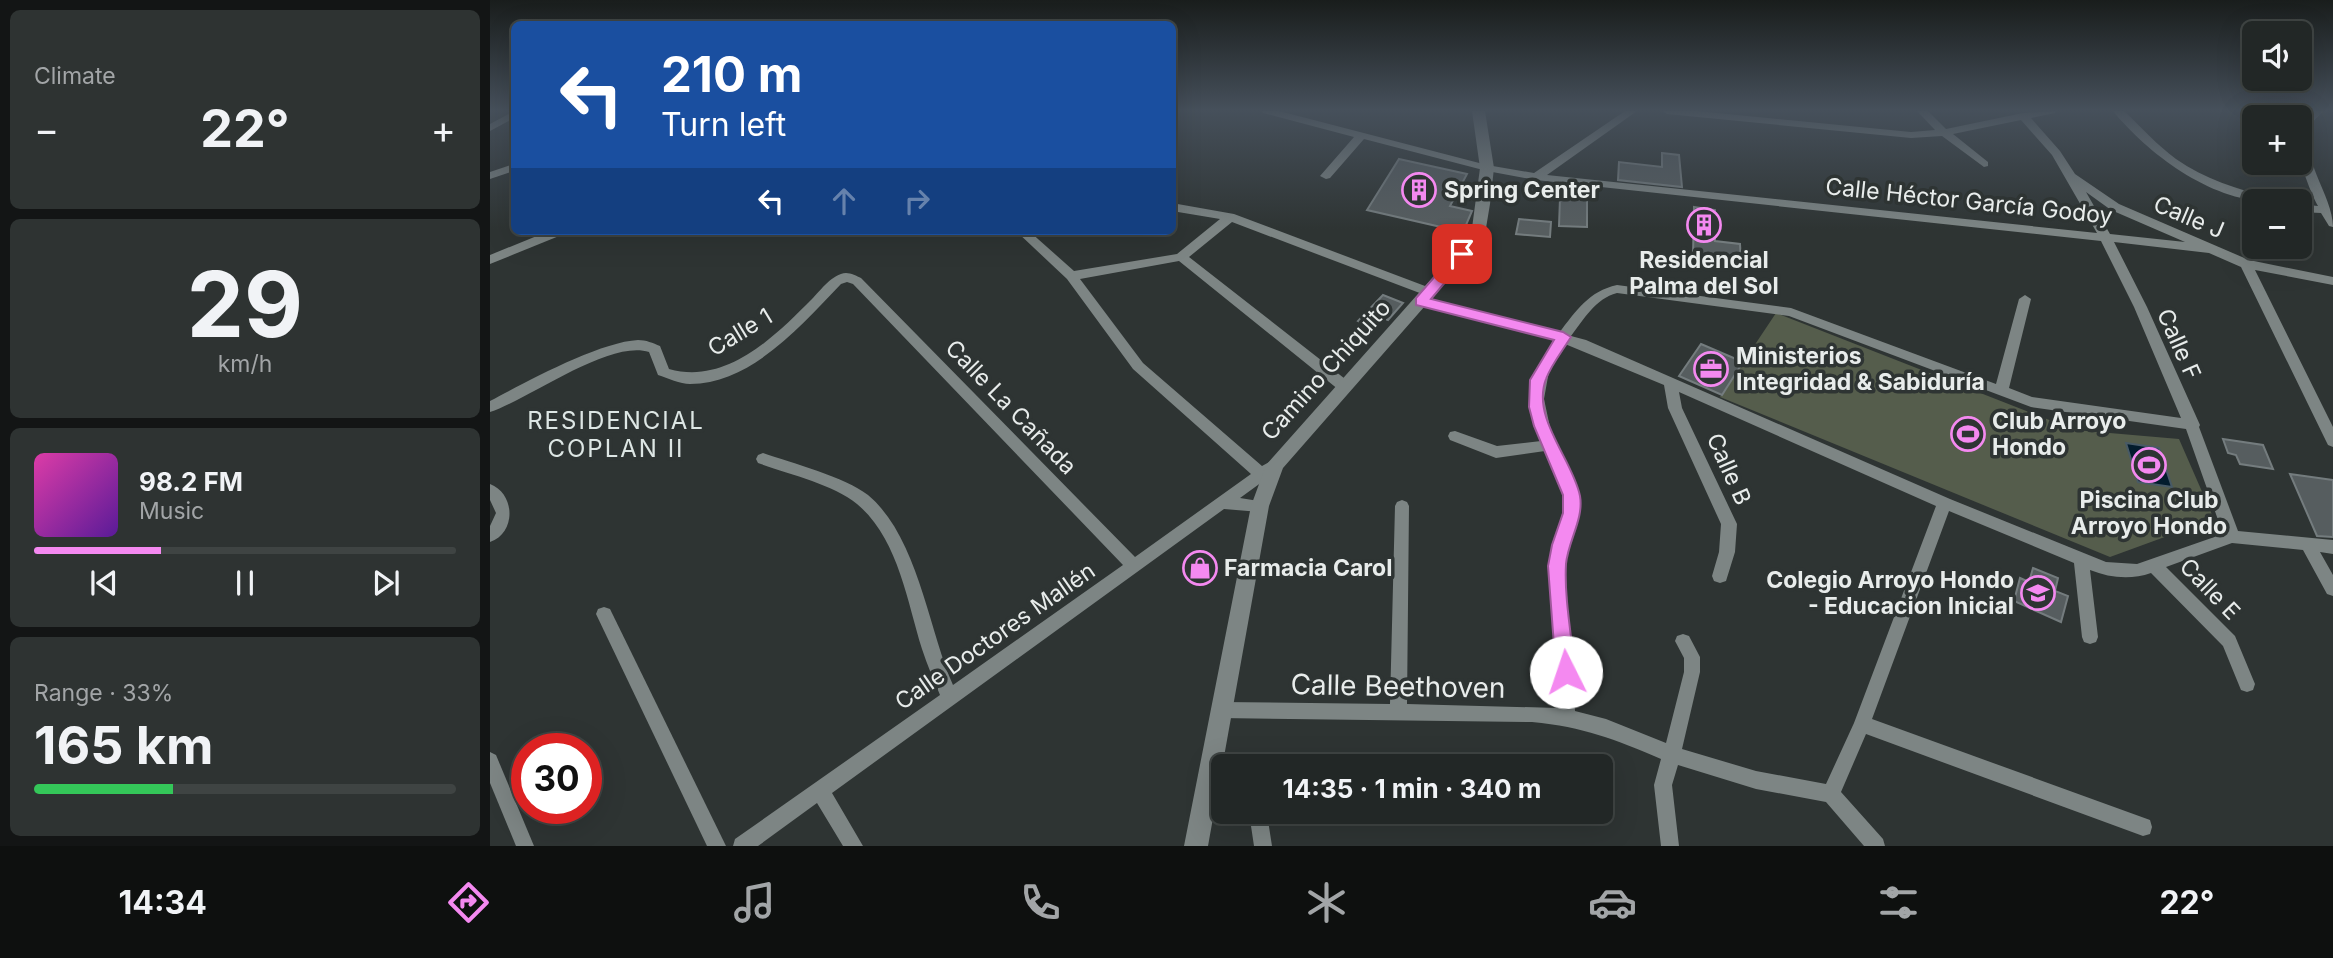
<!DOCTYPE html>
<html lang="en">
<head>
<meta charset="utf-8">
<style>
	:root { --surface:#222726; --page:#2e3332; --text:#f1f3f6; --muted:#a2a5a7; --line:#3f4443; --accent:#f489f0 }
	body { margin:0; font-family:Inter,sans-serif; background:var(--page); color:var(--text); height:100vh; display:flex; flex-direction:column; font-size:26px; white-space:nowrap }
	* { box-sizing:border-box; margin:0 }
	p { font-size:23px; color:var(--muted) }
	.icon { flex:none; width:38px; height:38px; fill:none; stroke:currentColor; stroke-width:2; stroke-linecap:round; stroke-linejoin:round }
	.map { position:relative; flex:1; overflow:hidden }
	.panel { display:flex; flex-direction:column; gap:10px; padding:10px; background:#131515; width:490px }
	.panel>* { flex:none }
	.hud { position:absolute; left:21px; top:21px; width:665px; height:214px; border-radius:10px; box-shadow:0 7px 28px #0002,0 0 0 2px var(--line); background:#1a4fa0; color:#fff; overflow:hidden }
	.buttons { position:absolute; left:1752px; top:21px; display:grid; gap:14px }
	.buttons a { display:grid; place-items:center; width:70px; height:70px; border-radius:10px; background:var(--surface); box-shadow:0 7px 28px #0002,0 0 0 2px var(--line); font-size:35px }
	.speed { position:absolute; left:21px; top:733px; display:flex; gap:14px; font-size:35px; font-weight:700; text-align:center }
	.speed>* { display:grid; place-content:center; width:91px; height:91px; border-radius:50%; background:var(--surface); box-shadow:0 7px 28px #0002,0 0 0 2px var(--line); line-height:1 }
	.speed .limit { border:10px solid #d22; background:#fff; color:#111 }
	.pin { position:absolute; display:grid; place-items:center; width:60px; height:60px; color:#fff; margin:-30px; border-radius:14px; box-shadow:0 4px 10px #0006 }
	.me { position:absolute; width:77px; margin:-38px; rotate:356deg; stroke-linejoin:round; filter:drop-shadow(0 0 5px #0008) }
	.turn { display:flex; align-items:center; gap:24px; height:147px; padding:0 35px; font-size:32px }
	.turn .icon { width:91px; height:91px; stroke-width:2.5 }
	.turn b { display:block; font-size:49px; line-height:60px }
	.lanes { display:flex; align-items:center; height:66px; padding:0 35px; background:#0003; justify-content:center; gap:35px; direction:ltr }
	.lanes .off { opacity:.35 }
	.big { font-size:52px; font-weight:700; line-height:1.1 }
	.panel .widget { flex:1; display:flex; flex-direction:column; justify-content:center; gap:10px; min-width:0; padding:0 24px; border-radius:10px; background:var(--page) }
	.panel .dial { align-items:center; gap:0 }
	.dial b { font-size:91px; line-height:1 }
	.song { display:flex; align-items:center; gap:21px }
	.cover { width:84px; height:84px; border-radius:10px; background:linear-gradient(135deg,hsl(320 70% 55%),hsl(270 70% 35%)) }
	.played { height:7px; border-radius:4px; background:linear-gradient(90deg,var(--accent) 30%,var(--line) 30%) }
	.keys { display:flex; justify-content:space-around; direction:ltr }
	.heat { display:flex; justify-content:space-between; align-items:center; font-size:38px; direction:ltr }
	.charge { height:10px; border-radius:5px; background:linear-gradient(90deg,#34c759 33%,var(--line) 0) }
	.trip { position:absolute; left:721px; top:754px; width:402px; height:70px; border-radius:10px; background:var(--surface); box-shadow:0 7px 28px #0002,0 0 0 2px var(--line); font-weight:700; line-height:70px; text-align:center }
	.tab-bar { display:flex; height:112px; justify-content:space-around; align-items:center; background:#0e100f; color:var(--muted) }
	.tab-bar .icon { width:49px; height:49px }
	.tab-bar .active { color:var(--accent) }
	.tab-bar b { font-size:32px; color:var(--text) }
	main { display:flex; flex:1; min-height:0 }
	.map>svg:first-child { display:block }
	.green { fill:#555d4c }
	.water { fill:#031c2d; stroke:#485a66; stroke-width:2 }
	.building { fill:#565d5f; stroke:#747c7e; stroke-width:2 }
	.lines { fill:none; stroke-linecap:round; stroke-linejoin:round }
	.minor { fill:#7d8584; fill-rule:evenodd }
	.secondary { fill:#7d8584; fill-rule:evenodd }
	.route { fill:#f489f0; stroke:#9f599c; stroke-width:2 }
	.labels { text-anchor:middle; stroke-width:7; stroke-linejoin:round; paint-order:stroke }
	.poi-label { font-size:23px; font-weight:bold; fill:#e8eceb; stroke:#2e3433; text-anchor:start }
	.street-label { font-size:23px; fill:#e8eceb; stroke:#2e3433 }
	.neighbourhood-label { font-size:24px; letter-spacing:2px; fill:#dde6e4; stroke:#2e3433 }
	.near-street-label { font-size:28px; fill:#e8eceb; stroke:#2e3433 }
</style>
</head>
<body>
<main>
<section class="panel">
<div class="widget"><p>Climate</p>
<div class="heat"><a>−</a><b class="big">22°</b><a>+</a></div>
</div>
<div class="widget dial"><b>29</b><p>km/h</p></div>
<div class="widget">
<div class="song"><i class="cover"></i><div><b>98.2 FM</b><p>Music</p></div></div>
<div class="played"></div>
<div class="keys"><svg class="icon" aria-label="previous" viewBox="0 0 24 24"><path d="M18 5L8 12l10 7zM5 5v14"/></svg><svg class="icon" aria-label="pause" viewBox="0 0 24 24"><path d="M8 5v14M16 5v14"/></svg><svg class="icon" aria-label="next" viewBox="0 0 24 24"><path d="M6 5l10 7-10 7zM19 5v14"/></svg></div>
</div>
<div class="widget"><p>Range · 33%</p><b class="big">165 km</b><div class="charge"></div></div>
</section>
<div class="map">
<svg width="1843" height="846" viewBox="0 0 1843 846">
	<rect width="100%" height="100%" fill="#2e3433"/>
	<!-- green -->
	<path class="green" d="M1286,313L1585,430L1689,439L1724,519L1620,557L1230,397Z"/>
	<!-- water -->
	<path class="water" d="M1636,443L1669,448L1682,487L1648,482Z"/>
	<!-- building -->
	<g class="building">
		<path d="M1172,153L1189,155L1192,187L1128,180L1129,162L1172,167Z"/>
		<path d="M909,159L977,174L960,206L982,211L973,232L877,210Z"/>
		<path d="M1070,198L1097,200V227L1069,226Z"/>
		<path d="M1204,207L1225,210V241L1250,244L1251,262L1203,256Z"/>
		<path d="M1029,219L1061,222L1060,237L1026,234Z"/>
		<path d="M893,295L913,303L898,320L893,318L883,329L868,321Z"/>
		<path d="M1211,344L1253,362L1232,395L1189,376Z"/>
		<path d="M1733,439L1773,445L1783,469L1750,464L1746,455L1738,453Z"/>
		<path d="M1800,474L1843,480V537L1827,536Z"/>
		<path d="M1543,568L1568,578L1565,591L1578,596L1571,622L1524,601L1530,578L1539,582Z"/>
	</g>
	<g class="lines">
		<!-- minor -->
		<g class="minor">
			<path d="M24,111V118L0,131V124Z"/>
			<path d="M772,111H789L997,165L1044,173L1135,111H1147L1057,175L1607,233L1562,155L1531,120L1463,134L1498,162V166L1494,167L1452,136L1421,138L1177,114L1172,111H1207L1421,132L1445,130L1427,111H1438L1456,129L1533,113L1566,111L1565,113L1541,118L1570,151L1585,174L1629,204L1759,260L1843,277V285L1765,270L1843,427V447L1838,445L1836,441L1751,267L1719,253L1624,242L1657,307L1710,425L1709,427L1748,531L1843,540V554L1830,552L1843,575V596L1837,594L1813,550L1742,543L1676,567L1745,636L1765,684L1763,690L1757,692L1751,690L1733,646L1661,573C1641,580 1620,578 1600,570L1608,637L1606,642L1600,644L1594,642L1592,637L1584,563L1459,511L1382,719L1660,820L1662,827L1660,834L1653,836L1376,734L1351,792L1393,839L1395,846H1374L1336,802L1266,789L1188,765L1182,785L1189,846H1171L1164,785L1171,759C1124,739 1094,727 1042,722L730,718L724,716L721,710L724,704L730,702L900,704L905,506L907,502L912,500L917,502L919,506L917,704L1068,708L1059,566L1074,506L1071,486L1055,451L1006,458L960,440L958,436L960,432L965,431L1007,446L1051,441C1034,400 1040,376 1064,340L927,304L925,301L927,298L931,297L1069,333C1086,311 1099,291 1127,285L1301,308L1506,384L1529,299L1535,295L1541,299L1519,388L1542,397L1691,418L1644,307L1611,241L1046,180L997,171L874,139L840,178L836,179L830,176L864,137L773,113ZM1596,192L1621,210L1695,242L1620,234ZM1127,293L1299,316L1541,407L1696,429L1733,534L1647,564L1616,562L1460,499L1096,340L1081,336C1094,319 1105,299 1127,293ZM1075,344L1174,385L1178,408L1231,524L1229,552L1222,576L1224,581L1230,583L1236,581L1245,552L1247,524L1192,408L1189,392L1446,506L1364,723L1336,784L1266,771L1192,749L1210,672V657L1199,636L1193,634L1187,636L1185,641L1194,658V672L1176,743L1116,719L1085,711L1075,566L1088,515V497L1084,480L1061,432L1054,399L1059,371Z"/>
			<path d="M1623,111H1634C1651,127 1667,145 1686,159C1714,179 1748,189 1781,198L1783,201C1724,204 1658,154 1623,111Z"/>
			<path d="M1823,111H1834C1830,115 1825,118 1823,123C1807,158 1843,194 1843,227L1839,226L1831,213L1810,212V204L1828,206C1815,180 1796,133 1823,111Z"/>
			<path d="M24,164V171L0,179V172Z"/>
			<path d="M682,203L744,214L943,289L945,292L939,296L935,295L742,222L699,257L859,382L861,386L859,390H849L689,261L590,279L653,363L772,466L785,459L790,461L792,465L790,469L750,498L775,502L777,506L775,510L770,512L734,509L342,793L373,846H353L327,803L268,846H243L245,839L450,695C444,680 437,665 432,649C417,601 408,538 367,504C343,484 298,474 268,463L266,459L268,455L273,453C302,463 355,477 378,495C428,537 438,628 463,685L633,565L363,284L357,282L351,284C311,325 263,383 200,384C190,384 178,378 168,375L159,352C120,339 39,399 0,412V401C36,382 109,342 148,340C156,340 163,343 170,346L179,369C237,385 284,337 322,299C331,290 342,274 356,273C361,273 367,276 371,278L645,557L761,474L643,369L577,279L526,231H539L584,271L687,254L730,219L682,211Z"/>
			<path d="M59,231H76L74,234L0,264V255Z"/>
			<path d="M0,484C26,494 26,533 0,542V526L6,513L0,500Z"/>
			<path d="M114,607L120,609L236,846H217L106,614L108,609Z"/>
			<path d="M0,752L6,755L44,846H26L0,783Z"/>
			<path d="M714,794L733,798V812L740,814L733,816L708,809L705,803L708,797Z"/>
			<path d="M745,812H772L777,814L782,846H764L761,826L747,819Z"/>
		</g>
		<!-- secondary -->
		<path class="secondary" d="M982,111H995L1004,168L1000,204L996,228L977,258L793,468L779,506L718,846H694L761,506L776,465L967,250L982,228L990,168Z"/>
	</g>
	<!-- sky -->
	<linearGradient id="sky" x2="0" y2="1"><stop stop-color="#191d1c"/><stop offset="0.48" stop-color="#46505b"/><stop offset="1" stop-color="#46505b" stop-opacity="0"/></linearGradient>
	<rect width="1843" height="229" fill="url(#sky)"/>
	<!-- route -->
	<path class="route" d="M972,249L979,254L941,299L1073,332L1081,337C1073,350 1061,365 1056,379C1041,418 1083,460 1090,496C1094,519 1078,541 1076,564C1074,597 1082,638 1085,672L1083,678L1076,680L1069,678L1066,672L1058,566L1062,545L1073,513V495L1044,426L1039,407L1040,380L1064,340L926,305V298L967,251Z"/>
	<!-- icons -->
	<defs>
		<g id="building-ring" transform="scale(1.75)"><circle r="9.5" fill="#2e3433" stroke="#f489f0" stroke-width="1.5"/><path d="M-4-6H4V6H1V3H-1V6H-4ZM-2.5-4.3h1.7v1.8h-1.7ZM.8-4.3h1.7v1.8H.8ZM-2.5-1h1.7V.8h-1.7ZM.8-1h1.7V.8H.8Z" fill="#f489f0"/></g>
		<g id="office-ring" transform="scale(1.75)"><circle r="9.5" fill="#2e3433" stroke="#f489f0" stroke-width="1.5"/><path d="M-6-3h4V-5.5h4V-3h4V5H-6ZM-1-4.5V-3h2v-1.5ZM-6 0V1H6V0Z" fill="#f489f0"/></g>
		<g id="stadium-ring" transform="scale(1.75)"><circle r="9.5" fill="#2e3433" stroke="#f489f0" stroke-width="1.5"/><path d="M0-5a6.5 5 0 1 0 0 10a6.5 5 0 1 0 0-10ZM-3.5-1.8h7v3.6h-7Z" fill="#f489f0"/></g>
		<g id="shop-ring" transform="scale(1.75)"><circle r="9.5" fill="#2e3433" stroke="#f489f0" stroke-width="1.5"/><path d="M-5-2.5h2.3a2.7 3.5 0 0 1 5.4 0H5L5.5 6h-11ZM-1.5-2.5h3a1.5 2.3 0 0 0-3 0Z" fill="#f489f0"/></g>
		<g id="school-ring" transform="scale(1.75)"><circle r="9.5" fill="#2e3433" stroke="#f489f0" stroke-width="1.5"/><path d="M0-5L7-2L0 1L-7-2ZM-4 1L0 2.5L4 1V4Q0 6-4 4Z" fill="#f489f0"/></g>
	</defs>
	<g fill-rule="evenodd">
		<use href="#building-ring" x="929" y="190"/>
		<use href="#building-ring" x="1214" y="225"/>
		<use href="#office-ring" x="1221" y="369"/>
		<use href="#stadium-ring" x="1478" y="434"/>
		<use href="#stadium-ring" x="1659" y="465"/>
		<use href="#shop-ring" x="710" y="568"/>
		<use href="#school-ring" x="1548" y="593"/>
	</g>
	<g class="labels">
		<!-- poi labels -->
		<g class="poi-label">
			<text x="954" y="198">Spring Center</text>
			<text x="1214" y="268" text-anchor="middle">Residencial<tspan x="1214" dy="26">Palma del Sol</tspan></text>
			<text x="1246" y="364">Ministerios<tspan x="1246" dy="26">Integridad &amp; Sabiduría</tspan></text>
			<text x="1502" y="429">Club Arroyo<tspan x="1502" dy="26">Hondo</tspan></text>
			<text x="1659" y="508" text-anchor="middle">Piscina Club<tspan x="1659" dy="26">Arroyo Hondo</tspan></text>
			<text x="734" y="576">Farmacia Carol</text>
			<text x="1524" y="588" text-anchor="end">Colegio Arroyo Hondo<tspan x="1524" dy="26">- Educacion Inicial</tspan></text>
		</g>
		<!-- street labels -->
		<g class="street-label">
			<text transform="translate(1479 201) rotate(6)" y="8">Calle Héctor García Godoy</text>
			<text transform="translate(1699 217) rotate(23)" y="8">Calle J</text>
			<text transform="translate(250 332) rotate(-31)" y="8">Calle 1</text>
			<text transform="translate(1689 344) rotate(66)" y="8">Calle F</text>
			<text transform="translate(836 370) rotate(-48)" y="8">Camino Chiquito</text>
			<text transform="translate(521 407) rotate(46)" y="8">Calle La Cañada</text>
			<text transform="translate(1239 469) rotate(66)" y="8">Calle B</text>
			<text transform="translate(1720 589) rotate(46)" y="8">Calle E</text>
			<text transform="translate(505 636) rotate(-35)" y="8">Calle Doctores Mallén</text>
		</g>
		<!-- neighbourhood labels -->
		<g class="neighbourhood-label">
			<text x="126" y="429">RESIDENCIAL<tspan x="126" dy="28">COPLAN II</tspan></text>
		</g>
		<!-- near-street labels -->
		<g class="near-street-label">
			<text transform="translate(908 686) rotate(1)" y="10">Calle Beethoven</text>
		</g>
	</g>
</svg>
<div class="buttons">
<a><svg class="icon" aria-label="sound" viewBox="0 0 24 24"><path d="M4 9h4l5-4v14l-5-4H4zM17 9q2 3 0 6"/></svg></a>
<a>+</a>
<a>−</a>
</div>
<div class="speed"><div class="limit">30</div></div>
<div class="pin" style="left:972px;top:254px;background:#d93025"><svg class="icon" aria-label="arrive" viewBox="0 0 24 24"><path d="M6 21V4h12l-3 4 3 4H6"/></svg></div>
<svg class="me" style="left:1076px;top:672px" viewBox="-20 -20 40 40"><circle r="19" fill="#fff"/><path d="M0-13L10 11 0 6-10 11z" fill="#f489f0"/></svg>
<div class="trip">14:35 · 1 min · 340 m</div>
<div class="hud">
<div class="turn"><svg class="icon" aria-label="left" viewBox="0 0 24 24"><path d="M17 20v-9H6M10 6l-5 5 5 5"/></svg><div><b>210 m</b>Turn left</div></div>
<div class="lanes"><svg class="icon" aria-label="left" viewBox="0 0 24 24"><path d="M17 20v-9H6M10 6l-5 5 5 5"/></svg><svg class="icon off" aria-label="ahead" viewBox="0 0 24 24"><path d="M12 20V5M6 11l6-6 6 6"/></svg><svg class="icon off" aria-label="right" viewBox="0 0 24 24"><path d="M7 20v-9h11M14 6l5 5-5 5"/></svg></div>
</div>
</div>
</main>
<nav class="tab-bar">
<b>14:34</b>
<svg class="icon active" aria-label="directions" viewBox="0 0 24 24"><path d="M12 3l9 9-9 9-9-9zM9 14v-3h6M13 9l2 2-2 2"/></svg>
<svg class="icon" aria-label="music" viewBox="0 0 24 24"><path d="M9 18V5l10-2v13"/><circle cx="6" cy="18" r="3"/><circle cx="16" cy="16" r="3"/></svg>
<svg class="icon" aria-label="phone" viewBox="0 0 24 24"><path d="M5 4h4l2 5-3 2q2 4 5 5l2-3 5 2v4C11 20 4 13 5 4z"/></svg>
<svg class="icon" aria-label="climate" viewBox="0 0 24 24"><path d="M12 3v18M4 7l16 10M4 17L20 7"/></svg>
<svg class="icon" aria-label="car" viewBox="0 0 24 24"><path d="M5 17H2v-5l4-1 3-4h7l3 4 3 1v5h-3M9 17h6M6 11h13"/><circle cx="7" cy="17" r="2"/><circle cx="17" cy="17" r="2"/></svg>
<svg class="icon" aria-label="filters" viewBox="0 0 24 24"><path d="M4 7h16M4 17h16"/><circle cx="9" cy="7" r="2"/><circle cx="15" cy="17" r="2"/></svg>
<b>22°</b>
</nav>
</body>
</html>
